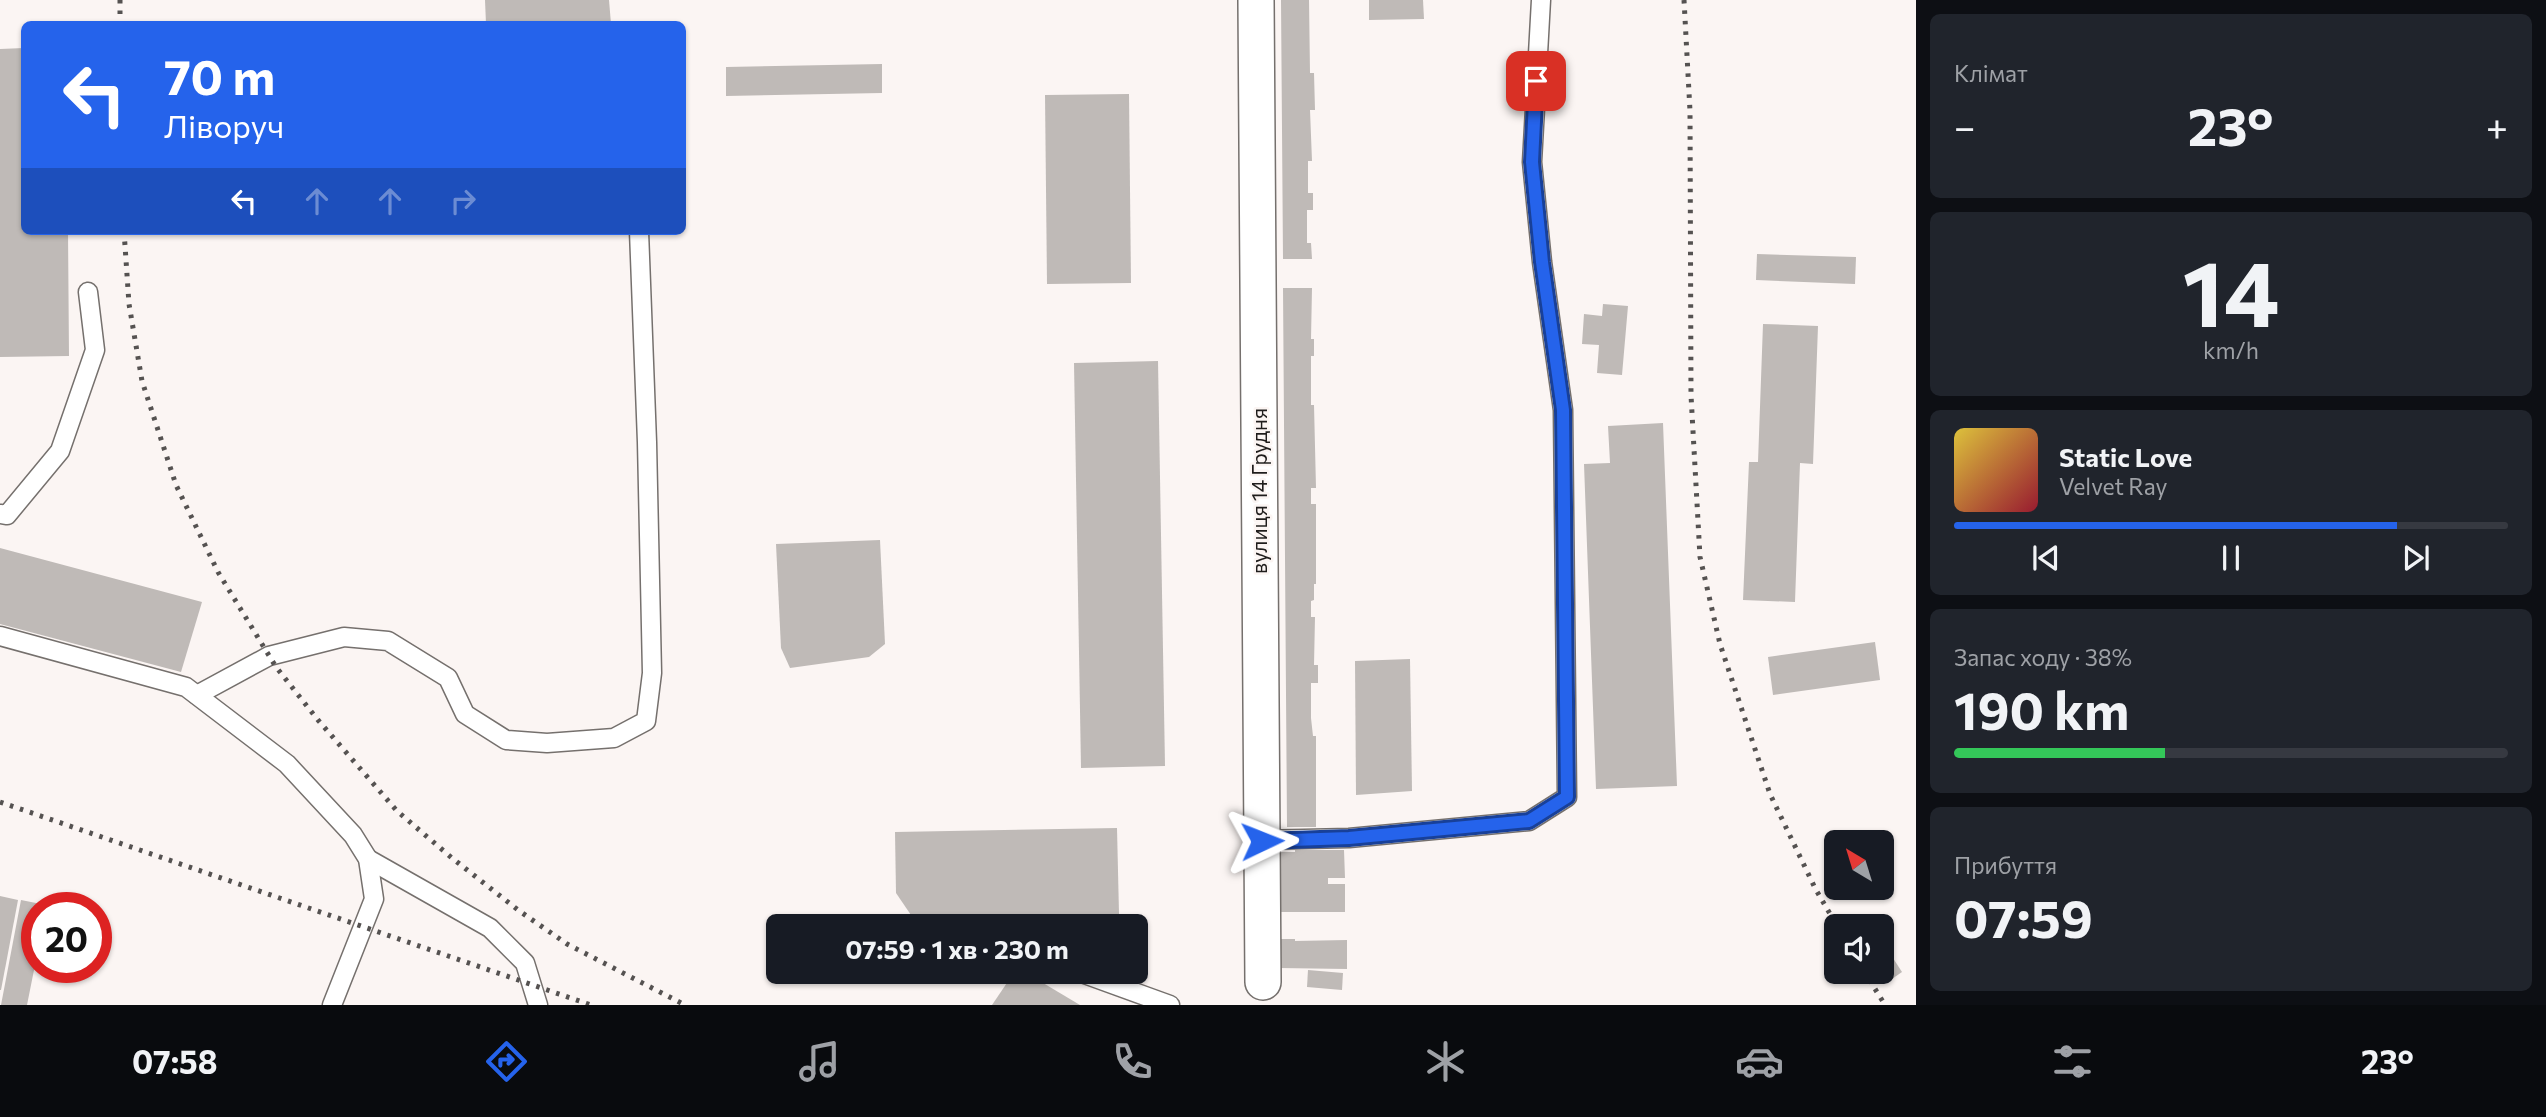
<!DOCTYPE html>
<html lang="uk">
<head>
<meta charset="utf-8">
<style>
	:root { --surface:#171b24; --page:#20242c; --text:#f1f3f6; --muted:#9ea1a6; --line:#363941; --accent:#2563eb }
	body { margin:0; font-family:Commissioner,sans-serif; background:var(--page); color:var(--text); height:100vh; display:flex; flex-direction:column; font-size:26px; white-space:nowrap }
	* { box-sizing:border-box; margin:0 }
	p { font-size:23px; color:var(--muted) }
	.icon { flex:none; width:38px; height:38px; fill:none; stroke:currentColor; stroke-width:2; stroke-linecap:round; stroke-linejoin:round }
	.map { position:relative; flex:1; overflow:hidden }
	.side { display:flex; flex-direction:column; gap:14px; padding:14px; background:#0d0f14; width:630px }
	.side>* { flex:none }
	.banner { position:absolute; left:21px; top:21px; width:665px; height:214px; border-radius:10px; box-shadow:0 2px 5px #0004; background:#2563eb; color:#fff; overflow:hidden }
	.needle { width:46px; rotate:322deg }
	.tools { position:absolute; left:1824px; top:830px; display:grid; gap:14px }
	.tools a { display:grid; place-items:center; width:70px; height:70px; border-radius:10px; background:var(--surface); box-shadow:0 2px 5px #0004; font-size:35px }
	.speed { position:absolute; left:21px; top:892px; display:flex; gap:14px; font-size:35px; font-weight:700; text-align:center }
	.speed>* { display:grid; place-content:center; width:91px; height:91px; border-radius:50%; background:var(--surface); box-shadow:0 2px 5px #0004; line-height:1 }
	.speed .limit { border:10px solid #d22; background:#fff; color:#111 }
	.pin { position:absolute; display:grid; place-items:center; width:60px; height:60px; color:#fff; margin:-30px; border-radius:14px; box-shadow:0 4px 10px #0006 }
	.me { position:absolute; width:77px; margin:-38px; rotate:88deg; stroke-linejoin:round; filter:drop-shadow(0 0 5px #0008) }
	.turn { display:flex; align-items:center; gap:24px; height:147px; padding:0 28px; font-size:32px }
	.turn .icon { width:91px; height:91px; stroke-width:2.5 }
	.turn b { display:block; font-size:49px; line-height:60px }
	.lanes { display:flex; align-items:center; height:66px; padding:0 28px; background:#0003; justify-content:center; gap:35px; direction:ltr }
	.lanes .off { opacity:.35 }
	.big { font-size:52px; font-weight:700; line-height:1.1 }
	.side .tile { flex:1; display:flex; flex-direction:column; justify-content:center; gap:10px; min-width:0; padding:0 24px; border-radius:10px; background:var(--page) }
	.side .dial { align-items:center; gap:0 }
	.dial b { font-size:91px; line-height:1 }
	.song { display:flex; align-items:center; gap:21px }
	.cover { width:84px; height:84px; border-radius:10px; background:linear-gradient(135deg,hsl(50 70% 55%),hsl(350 70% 35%)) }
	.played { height:7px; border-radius:4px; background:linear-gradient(90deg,var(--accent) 80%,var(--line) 80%) }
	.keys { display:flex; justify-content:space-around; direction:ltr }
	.heat { display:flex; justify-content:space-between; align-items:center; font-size:38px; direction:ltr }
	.charge { height:10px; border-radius:5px; background:linear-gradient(90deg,#34c759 38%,var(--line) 0) }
	.trip { position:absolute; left:766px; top:914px; width:382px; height:70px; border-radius:10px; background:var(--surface); box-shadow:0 2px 5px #0004; font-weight:700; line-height:70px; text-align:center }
	.tab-bar { display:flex; height:112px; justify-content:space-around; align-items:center; background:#090b0e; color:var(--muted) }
	.tab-bar .icon { width:49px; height:49px }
	.tab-bar .selected { color:var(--accent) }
	.tab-bar b { font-size:32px; color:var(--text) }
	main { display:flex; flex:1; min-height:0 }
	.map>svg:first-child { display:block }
	.building { fill:#bfbab7 }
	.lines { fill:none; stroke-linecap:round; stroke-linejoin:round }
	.lane-casing { stroke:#75706d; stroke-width:21 }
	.street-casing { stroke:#75706d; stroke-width:38 }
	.lane { stroke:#fff; stroke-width:18 }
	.street { stroke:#fff; stroke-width:35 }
	.rail { stroke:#555251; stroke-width:5; stroke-dasharray:3.5 7; stroke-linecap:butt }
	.route-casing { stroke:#184099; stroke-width:18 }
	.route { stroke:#2563eb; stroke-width:12 }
	.labels { text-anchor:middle; stroke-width:5; stroke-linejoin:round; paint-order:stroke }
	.street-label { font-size:21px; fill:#1f1d1c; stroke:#fbf5f3 }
</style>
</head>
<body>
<main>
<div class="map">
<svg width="1916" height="1005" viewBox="0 0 1916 1005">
	<rect width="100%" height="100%" fill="#fbf5f3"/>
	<!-- building -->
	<g class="building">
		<path d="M485,0H609L611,24H486Z"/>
		<path d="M1281,0H1309L1310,73H1314L1315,110H1310L1312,161H1308V193H1313V210H1307V243H1311L1312,259H1283Z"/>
		<path d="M1369,0H1423L1424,19L1369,20Z"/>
		<path d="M24,48V231H68L69,356L0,357V49Z"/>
		<path d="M882,64V93L726,96V67Z"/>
		<path d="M1129,94L1131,283L1047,284L1045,95Z"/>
		<path d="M1757,254L1856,257L1855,284L1756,280Z"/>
		<path d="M1283,288H1312L1311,339H1314V356H1311V405H1314L1316,488H1311V504H1316V584H1314V600L1311,601V617H1315L1314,665H1318V683H1311V718L1313,736H1316V827H1287Z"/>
		<path d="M1603,304L1628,306L1622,375L1597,373L1599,345L1582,344L1584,314L1602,316Z"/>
		<path d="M1763,324L1818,326L1813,464L1800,463L1795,602L1743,600L1749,462H1758Z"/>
		<path d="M1158,361L1165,766L1081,768L1074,363Z"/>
		<path d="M1663,423L1677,786L1596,789L1584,464L1610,463L1608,426Z"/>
		<path d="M880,540L885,644L869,657L790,668L781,648L776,544Z"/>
		<path d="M0,548L202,602L181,672L0,624Z"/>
		<path d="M1875,642L1880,680L1773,695L1768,657Z"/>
		<path d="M1410,659L1412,791L1356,795L1355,661Z"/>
		<path d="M1117,828L1119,914L913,918L896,893L895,832Z"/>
		<path d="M1295,850H1344L1345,878H1328V884H1345V912H1279V852H1295Z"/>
		<path d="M0,896L18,900L1,990H0Z"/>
		<path d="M21,900L46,905V908H37V955L27,1005H1Z"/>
		<path d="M1279,939H1295V941L1347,940V969L1279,968Z"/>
		<path d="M1891,955L1902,972L1889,981L1881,969V962Z"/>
		<path d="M1308,970L1343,973L1342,990L1307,987Z"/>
		<path d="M1015,971H1023L1080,1005H992Z"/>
	</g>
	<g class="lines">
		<!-- lane casing -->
		<g class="lane-casing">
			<g id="lane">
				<path d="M0,514L7,515L60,451L95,350L88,292"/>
				<path d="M0,636L186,687L287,764L353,835L368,859L374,899L332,1005"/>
				<path d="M197,695L269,656L344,637L388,641L448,678L465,714L506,740L547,743L614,738L646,721L652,673L647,442L639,231"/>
				<path d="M1262,840L1349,838L1529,821L1567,797L1563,410L1542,262L1532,162L1541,0"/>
				<path d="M368,859L490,928L525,963L538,1005"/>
				<path d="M1076,971L1170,1005"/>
			</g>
		</g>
		<!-- street casing -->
		<g class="street-casing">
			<path id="street" d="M1256,0L1263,982"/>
		</g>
		<!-- lane -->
		<use href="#lane" class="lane"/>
		<!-- street -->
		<use href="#street" class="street"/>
		<!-- rail -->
		<g class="rail">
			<path d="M120,0V24"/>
			<path d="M1684,0L1690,111L1691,395L1700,557L1720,644L1770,794L1815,888L1837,926"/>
			<path d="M124,231L129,304L142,381L176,485L218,572L276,667L318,720L397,811L452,858L518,910L567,944L685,1005"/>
			<path d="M0,802L591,1005"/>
			<path d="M1864,971L1885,1005"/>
		</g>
	</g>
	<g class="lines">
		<!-- route casing -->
		<g class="route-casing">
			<path id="route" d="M1262,841L1349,838L1529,821L1567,797L1563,410L1542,262L1532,162L1536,81"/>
		</g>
		<!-- route -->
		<use href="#route" class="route"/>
	</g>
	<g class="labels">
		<!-- street labels -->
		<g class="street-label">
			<text transform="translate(1260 491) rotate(-90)" y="7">вулиця 14 Грудня</text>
		</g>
	</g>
</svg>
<div class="tools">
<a><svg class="needle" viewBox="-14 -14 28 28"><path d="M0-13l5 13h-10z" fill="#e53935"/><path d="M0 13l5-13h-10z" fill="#9ea1a6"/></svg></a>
<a><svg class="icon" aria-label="sound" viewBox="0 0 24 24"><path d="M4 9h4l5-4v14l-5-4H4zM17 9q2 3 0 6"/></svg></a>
</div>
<div class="speed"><div class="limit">20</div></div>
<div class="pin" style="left:1536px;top:81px;background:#d93025"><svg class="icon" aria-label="arrive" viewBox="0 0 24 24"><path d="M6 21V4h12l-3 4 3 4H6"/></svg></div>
<svg class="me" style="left:1262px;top:841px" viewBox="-20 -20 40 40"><path d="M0-17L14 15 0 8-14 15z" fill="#2563eb" stroke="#fff" stroke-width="4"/></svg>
<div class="trip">07:59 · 1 хв · 230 m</div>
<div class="banner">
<div class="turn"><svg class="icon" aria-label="left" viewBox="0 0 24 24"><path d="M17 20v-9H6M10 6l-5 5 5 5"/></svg><div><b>70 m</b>Ліворуч</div></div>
<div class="lanes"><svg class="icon" aria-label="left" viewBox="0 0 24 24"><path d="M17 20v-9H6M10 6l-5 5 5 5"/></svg><svg class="icon off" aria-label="ahead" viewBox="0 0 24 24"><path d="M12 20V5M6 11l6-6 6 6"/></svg><svg class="icon off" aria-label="ahead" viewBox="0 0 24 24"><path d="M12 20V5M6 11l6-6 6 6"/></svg><svg class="icon off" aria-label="right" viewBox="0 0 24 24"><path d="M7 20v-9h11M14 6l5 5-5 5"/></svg></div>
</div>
</div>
<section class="side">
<div class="tile"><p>Клімат</p>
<div class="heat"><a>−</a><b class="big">23°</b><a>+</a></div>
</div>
<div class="tile dial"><b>14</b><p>km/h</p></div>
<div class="tile">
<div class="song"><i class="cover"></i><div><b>Static Love</b><p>Velvet Ray</p></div></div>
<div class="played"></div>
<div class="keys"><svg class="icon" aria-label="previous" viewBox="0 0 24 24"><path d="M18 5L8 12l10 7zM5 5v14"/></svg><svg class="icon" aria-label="pause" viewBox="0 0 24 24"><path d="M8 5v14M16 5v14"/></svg><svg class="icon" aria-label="next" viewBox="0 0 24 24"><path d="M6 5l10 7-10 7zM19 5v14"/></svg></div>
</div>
<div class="tile"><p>Запас ходу · 38%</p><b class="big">190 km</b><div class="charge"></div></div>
<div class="tile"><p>Прибуття</p><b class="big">07:59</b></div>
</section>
</main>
<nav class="tab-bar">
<b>07:58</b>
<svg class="icon selected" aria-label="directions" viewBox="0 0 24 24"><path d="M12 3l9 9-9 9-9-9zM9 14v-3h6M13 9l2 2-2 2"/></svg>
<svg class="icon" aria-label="music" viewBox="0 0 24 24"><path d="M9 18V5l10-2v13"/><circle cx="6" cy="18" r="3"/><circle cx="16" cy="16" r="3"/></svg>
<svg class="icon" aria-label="phone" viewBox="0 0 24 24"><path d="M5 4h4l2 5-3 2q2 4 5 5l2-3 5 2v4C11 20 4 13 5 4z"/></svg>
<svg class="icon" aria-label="climate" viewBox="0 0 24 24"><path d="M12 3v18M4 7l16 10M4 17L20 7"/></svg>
<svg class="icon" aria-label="car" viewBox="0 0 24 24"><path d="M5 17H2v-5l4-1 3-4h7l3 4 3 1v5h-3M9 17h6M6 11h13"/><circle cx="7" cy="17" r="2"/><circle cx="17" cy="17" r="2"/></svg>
<svg class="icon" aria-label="filters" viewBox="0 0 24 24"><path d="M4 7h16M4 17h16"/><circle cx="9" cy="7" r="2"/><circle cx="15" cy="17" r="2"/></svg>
<b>23°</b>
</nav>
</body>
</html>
